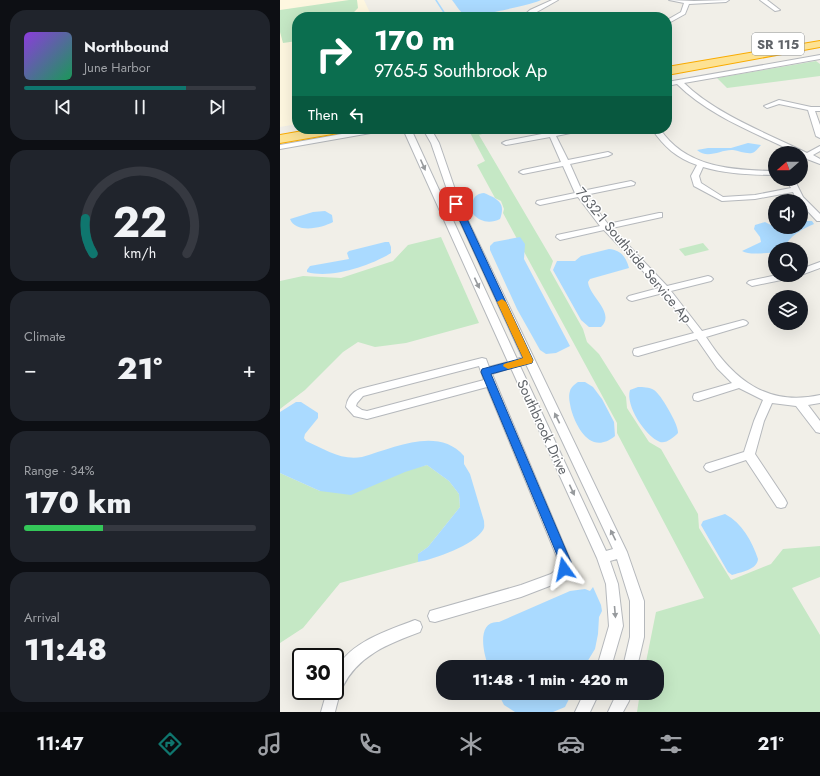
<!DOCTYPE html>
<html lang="en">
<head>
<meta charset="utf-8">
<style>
	:root { --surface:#171b24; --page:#20242c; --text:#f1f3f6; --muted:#9ea1a6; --line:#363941; --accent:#0f766e }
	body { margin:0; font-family:Jost,sans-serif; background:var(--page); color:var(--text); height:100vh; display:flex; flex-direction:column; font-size:15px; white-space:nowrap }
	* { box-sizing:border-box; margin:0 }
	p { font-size:13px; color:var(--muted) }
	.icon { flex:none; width:22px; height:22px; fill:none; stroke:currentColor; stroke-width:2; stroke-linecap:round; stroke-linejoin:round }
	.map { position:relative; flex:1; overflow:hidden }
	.panel { display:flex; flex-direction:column; gap:10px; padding:10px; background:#0d0f14; width:280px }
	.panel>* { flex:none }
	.guide { position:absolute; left:12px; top:12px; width:380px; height:122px; border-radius:16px; box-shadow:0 4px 16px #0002; background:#0b6e4f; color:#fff; overflow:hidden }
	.needle { width:26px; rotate:250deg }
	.tools { position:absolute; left:488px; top:146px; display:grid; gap:8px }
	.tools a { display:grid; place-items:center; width:40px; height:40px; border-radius:50%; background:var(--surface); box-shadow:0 4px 16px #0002; font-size:20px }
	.speed { position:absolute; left:12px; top:648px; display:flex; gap:8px; font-size:20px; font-weight:700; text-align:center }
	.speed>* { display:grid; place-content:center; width:52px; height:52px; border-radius:50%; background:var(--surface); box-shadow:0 4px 16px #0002; line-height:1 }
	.speed .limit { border:2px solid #111; border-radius:6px; background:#fff; color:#111 }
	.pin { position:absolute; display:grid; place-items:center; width:34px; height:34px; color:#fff; margin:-17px; border-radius:8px; box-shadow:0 2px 6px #0006 }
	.me { position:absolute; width:44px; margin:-22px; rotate:348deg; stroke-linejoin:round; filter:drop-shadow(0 0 3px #0008) }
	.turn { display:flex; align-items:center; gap:14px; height:84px; padding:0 16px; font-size:18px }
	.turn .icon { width:52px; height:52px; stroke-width:2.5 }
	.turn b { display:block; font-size:28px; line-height:34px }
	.then { display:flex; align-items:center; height:38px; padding:0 16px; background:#0003; gap:8px; font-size:15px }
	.big { font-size:30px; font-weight:800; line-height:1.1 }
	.panel .widget { flex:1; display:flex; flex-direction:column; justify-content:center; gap:6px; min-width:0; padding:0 14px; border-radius:16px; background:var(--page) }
	.panel .dial { align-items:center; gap:0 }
	.dial svg { height:104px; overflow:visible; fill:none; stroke:var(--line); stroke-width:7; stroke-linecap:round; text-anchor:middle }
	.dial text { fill:var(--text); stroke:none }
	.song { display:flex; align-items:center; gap:12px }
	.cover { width:48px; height:48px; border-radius:6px; background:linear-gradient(135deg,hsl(270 70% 55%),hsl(150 70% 35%)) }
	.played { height:4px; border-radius:2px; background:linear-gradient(90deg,var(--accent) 70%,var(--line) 70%) }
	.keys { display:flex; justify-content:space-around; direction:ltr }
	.heat { display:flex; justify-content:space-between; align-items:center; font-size:22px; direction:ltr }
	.charge { height:6px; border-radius:3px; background:linear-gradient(90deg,#34c759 34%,var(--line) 0) }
	.trip { position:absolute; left:156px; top:660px; width:228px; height:40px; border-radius:16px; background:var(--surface); box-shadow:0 4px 16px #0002; font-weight:800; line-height:40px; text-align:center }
	.tabs { display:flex; height:64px; justify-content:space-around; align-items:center; background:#090b0e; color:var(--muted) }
	.tabs .icon { width:28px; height:28px }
	.tabs .selected { color:var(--accent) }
	.tabs b { font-size:18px; color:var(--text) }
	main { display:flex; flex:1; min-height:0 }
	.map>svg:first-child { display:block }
	.commercial { fill:#fef7e0 }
	.green { fill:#c5e8c5 }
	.water { fill:#aadaff }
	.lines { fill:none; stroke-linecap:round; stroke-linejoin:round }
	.stream { stroke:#aadaff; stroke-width:1.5 }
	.street-casing { stroke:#b5b8bc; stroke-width:2 }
	.highway-casing { stroke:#f9ab00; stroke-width:2 }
	.street { fill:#fff; fill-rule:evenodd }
	.highway { fill:#fde293; fill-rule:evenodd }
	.oneway { fill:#979a9d }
	.route { fill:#1a73e8; stroke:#114b97 }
	.slow { fill:#f59e0b }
	.labels { text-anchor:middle; stroke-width:3; stroke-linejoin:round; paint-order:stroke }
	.shield { fill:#fff; stroke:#8f9295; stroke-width:1 }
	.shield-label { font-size:13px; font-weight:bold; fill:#5f6368 }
	.street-label { font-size:14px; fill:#5f6368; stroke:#fff }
</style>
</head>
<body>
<main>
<section class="panel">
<div class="widget">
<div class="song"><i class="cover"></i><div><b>Northbound</b><p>June Harbor</p></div></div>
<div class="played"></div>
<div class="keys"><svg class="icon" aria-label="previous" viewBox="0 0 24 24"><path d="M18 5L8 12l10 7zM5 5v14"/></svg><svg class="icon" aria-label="pause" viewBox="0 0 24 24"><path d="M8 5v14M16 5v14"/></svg><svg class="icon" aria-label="next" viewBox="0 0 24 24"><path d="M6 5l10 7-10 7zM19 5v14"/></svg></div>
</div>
<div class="widget dial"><svg viewBox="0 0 100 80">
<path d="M14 69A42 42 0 1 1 86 69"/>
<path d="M14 69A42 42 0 0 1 8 42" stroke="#0f766e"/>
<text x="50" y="56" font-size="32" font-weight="700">22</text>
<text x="50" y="72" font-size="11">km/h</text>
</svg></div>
<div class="widget"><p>Climate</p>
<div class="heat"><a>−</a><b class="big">21°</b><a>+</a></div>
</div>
<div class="widget"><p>Range · 34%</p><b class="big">170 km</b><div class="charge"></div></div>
<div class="widget"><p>Arrival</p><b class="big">11:48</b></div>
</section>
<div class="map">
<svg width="540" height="712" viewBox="0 0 540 712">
	<rect width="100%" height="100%" fill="#f1efe8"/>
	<!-- commercial -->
	<path class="commercial" d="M0,0H84L92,17H17V124L0,127Z"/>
	<!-- green -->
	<g class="green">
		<path d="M69,0H77L78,8L73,13L79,17H17V41L3,43L0,32V10Z"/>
		<path d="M536,61L540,64V76L447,88L437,78Z"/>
		<path d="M188,129H218L199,135L273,261L270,270L303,329L307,342L319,354L346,397L347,408L369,442L381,449L418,514L419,528L451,580L491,564L503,549L540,546V577L512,588L540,635V712H357L360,693H377V667H365L376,612L424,598L337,433V423L223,213L224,209L221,201L215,198L197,165L205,161Z"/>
		<path d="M161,237L199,323L126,343L95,347L78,342L63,352L25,390L0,409V281L23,276L61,278L113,261L128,245Z"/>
		<path d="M423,243L429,250L405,256L399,249Z"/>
		<path d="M147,465L169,481L179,494L180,507L148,547L138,554V562L60,583L23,628L0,643V473L40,491Z"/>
	</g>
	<!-- water -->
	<g class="water">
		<path d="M172,0H261C255,4 194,17 187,16C181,14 176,5 172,0Z"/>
		<path d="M468,143L481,145C478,148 476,152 472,153C466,154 459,151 453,150C441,149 428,160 417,150L428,148H451Z"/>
		<path d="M204,193C218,199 226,203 220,219C210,224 200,222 193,214C191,203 192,194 204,193Z"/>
		<path d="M45,211L52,215L53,222C42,228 16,234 10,219L33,212Z"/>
		<path d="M526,221H532L534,224C522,229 509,236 504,248L495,249V253C485,252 471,256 462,251L481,242L480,237L474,229L475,225L485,222L495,227H521V222Z"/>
		<path d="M240,237L245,244L244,259L290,346L276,353L266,354L260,350L237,309L210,250V246L214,242Z"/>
		<path d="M105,242H109L111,247V253C90,266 51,279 27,272V270L30,266L69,259L67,253L69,251Z"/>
		<path d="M329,249C341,250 346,257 349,268L310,279L308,282C309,296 336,313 321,327H309L301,320L273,270L277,261H295L301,256Z"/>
		<path d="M298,382H305L313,387L322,399L334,422L335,436C312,455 297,430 291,409C290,403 288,397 290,391C291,387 295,384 298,382Z"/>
		<path d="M358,387C363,387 369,387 374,390C380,393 399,425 398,433C394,437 386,444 380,442C365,436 345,405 350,390Z"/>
		<path d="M16,402H21L38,413V418L25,434L24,438L26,441C44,449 62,461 82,457C114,448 158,426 184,456V464L190,474L204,521C204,524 205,527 203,530C194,545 155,559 138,562V554L148,547L180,507L179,494L169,481L147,465L125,472L71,495L40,491L0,473V412Z"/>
		<path d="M445,514C462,523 472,541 478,559C477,570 461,572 452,575L448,572L421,525L423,521Z"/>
		<path d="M313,587L321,605L322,611L319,617L318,634L315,649L304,667H209C203,654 196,620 219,622L290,591L305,589L310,591Z"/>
		<path d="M218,693H292L285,707L273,712H235L224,705Z"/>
	</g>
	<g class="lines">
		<!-- stream -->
		<path class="stream" d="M156,0L167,17"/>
		<!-- street casing -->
		<g class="street-casing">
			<g id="street">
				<path d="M272,0H278L248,17H242L250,10Z"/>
				<path d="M389,0L414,1L449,0L446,2L409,4L405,14L387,24V20L401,12L404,3Z"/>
				<path d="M480,0H487L500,10L495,11Z"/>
				<path d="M540,55V59L404,83C434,113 488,134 527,153L540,146V151L533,155L540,159V164L527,159L521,160V153H516C476,133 429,116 397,84L387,86V82Z"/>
				<path d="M499,100L531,107H540V111H535L540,125V138L536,136L528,110L499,104L487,108L484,106Z"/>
				<path d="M90,129H106L102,131L0,149V145Z"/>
				<path d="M123,129H131L237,359L240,358L244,361L172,204L151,143L143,129H151L159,143L180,204L347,552L364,601V637L357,667H343L350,637V601L337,559L330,561L338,584L343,626L331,667H317L329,626L326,584L317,558L231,368L212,374L291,562L289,573L286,578L280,582L241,597L155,622L150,621L148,616L150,611L241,585L271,574L276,570L279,562L207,387L87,419L74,416L66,407C67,399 72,392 80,389L202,358L206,359L209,367L228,362ZM245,362L333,549L326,551L240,366ZM199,366L204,380L87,411L82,410L76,406L77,403L83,396Z"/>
				<path d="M263,129H271L273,132L289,129H304L300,131L276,136L288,160L328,152L332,154L328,156L290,164L302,191L351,181L355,183L354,185L305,195L328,224L379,213H382V217L332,228L387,286L428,276L431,277L433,279L431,281L391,291L422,331L463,320L466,321L468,323L466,325L426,337C453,379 487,407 540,395V403L528,405L540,421V433L536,432L516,406L492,403L484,421L475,454L505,499L507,503L505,507L501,508L497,507L466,460L430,472L426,470L424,467L426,464L464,452L474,421L483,400L459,388L418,401L414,400L413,397L414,394L452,383L437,368L417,339L358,356L354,355L353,352L354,349L414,333L383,293L352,301L349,300L347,298L349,296L379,288L324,230L280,240L276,237L277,235L320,226L298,197L260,205L256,203L257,201L295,193L283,166L243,174L239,172L243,170L281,162L270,137L226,145L222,143L226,141L267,133Z"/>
				<path d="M372,129H380C406,168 452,170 495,171V175C471,175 447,174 423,167L419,176L421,183L443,197L475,195L511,188L506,179H514L523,197L540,214V221H537L521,204V201L517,200L513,192L475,199L442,201L414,186L411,176L417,165C397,158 384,147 372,129Z"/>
				<path d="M540,262V268L521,275V269Z"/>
				<path d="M497,275H515L511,278L472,286L467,283L469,281Z"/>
				<path d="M135,620L140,622L142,627L140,632C108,644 78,655 62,688C59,695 57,704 55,712H41L47,691H55C55,685 54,677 56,672C66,643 109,630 135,620Z"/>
				<path d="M304,693H319L310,712H295Z"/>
				<path d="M337,693H351L349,701L343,712H328Z"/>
			</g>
		</g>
		<!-- highway casing -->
		<g class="highway-casing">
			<g id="highway">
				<path d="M540,41V47L387,75V67Z"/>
				<path d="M34,129H65L63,132L58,133L0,143V135Z"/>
			</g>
		</g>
		<!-- street -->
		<use href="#street" class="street"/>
		<!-- highway -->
		<use href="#highway" class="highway"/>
	</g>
	<!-- one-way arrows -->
	<defs><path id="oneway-solid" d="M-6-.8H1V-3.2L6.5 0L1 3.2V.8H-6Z"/></defs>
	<g class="oneway">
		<use href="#oneway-solid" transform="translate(143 165) rotate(66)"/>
		<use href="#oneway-solid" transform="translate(197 283) rotate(65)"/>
		<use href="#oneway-solid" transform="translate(277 418) rotate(-116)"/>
		<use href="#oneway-solid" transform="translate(292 490) rotate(65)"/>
		<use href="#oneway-solid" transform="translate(333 535) rotate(-116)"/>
		<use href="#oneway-solid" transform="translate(335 612) rotate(85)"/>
	</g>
	<!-- route -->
	<path class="route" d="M176,202L180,204L253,360L252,363L211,374L291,562L288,573L284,574L280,573L279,569L280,562L201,372L202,369L243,358L172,204Z"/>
	<!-- slow -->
	<path class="slow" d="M222,299L226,302L253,360L252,363L228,369L223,366L224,364L243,358L217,302Z"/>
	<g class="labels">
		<!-- shield labels -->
		<rect class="shield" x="472" y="33" width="52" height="22" rx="3"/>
		<g class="shield-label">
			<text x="498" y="49">SR 115</text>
		</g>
		<!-- street labels -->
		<g class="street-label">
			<text transform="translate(354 255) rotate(50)" y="5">7632-1 Southside Service Ap</text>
			<text transform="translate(263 427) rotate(65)" y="5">Southbrook Drive</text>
		</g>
	</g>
</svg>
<div class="tools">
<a><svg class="needle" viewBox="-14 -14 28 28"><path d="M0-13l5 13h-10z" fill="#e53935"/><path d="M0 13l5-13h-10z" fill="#9ea1a6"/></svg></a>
<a><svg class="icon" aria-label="sound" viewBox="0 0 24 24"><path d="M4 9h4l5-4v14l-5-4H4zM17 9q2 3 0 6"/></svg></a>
<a><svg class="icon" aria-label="search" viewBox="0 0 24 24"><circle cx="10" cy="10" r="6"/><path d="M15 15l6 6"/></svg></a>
<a><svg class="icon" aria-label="layers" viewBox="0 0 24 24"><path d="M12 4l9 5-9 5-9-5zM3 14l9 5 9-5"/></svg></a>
</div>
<div class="speed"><div class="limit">30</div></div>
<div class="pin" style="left:176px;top:204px;background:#d93025"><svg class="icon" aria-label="arrive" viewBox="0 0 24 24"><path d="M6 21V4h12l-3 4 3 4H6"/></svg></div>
<svg class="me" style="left:284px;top:569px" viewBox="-20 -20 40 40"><path d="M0-17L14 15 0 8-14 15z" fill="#1a73e8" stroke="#fff" stroke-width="4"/></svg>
<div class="trip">11:48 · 1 min · 420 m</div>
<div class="guide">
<div class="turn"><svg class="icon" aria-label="right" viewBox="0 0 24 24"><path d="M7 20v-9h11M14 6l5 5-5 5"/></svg><div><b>170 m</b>9765-5 Southbrook Ap</div></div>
<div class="then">Then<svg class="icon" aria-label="left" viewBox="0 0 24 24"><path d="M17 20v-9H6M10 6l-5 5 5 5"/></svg></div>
</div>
</div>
</main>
<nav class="tabs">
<b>11:47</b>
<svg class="icon selected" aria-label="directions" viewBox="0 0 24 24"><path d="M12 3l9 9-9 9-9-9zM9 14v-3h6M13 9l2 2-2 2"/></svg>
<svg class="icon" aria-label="music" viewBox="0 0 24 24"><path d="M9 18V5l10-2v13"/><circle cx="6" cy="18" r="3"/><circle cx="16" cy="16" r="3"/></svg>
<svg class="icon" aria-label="phone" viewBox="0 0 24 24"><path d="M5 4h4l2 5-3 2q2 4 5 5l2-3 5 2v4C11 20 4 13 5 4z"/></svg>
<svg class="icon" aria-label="climate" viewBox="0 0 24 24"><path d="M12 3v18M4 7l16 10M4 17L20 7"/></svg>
<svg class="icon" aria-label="car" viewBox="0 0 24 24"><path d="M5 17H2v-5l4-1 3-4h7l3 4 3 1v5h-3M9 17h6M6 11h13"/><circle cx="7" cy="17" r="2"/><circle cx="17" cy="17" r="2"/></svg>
<svg class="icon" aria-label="filters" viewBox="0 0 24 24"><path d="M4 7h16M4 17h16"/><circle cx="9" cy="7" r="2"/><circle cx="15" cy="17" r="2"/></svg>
<b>21°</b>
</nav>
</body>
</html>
